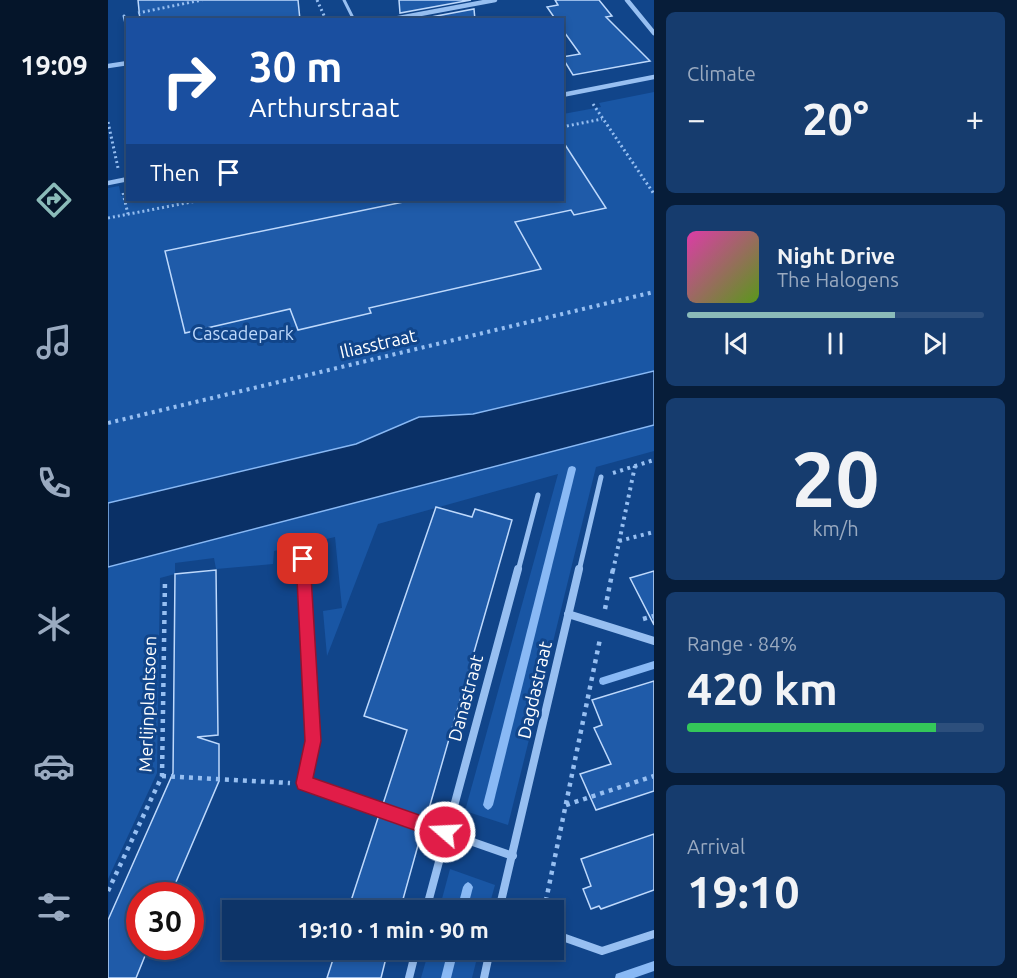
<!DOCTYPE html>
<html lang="en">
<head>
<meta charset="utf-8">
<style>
	:root { --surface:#0d3468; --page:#163c6e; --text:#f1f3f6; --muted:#9aaac0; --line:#2d4f7c; --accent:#8bbbb9 }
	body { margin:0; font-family:Ubuntu,sans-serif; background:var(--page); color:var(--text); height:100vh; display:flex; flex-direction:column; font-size:22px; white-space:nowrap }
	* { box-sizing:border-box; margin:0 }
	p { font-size:20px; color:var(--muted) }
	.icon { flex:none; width:33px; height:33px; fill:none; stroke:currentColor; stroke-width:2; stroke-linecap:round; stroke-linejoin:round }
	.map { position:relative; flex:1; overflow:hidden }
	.details { display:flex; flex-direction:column; gap:12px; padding:12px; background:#071d39; width:363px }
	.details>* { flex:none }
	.banner { position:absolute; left:18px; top:18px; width:438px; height:183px; border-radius:0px; box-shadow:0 3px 9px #0003,0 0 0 2px var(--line); background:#1a4fa0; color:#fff; overflow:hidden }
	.speed { position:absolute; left:18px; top:882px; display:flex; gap:12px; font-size:30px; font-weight:700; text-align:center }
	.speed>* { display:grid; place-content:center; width:78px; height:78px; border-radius:50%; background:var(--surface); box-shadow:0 3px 9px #0003,0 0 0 2px var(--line); line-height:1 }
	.speed .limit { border:9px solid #d22; background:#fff; color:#111 }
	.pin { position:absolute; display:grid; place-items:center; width:51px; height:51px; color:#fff; margin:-26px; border-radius:12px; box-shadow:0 3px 9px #0006 }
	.me { position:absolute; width:66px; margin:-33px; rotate:289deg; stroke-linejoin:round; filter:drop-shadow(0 0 4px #0008) }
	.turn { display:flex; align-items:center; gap:21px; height:126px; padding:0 24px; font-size:27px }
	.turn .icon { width:78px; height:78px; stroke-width:2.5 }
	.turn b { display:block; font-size:42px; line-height:51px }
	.then { display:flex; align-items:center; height:57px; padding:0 24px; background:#0003; gap:12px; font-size:22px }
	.big { font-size:45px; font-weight:600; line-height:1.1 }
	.details .widget { flex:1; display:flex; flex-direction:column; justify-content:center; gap:9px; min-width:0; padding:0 21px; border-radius:9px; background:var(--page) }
	.details .dial { align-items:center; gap:0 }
	.dial b { font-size:78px; line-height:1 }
	.song { display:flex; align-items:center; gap:18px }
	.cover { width:72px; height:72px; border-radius:9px; background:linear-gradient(135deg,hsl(320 70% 55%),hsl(90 70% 35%)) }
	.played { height:6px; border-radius:3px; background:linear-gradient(90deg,var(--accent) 70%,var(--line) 70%) }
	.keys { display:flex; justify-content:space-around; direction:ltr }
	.heat { display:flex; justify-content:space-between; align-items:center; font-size:33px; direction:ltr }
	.charge { height:9px; border-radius:4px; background:linear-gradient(90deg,#34c759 84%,var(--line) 0) }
	.trip { position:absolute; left:114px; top:900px; width:342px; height:60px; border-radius:0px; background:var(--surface); box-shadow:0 3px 9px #0003,0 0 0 2px var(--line); font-weight:600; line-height:60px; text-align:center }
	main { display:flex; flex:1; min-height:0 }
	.dock { display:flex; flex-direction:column; width:108px; justify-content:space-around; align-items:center; background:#05152a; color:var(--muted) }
	.dock .icon { width:42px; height:42px }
	.dock .on { color:var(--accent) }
	.dock b { font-size:27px; color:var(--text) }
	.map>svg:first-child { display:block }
	.green { fill:#1956a4 }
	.water { fill:#0a3066; stroke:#89b9f5; stroke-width:1.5 }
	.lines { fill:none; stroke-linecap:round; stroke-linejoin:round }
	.stream { fill:#89b9f5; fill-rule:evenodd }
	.building { fill:#1f5ba9; stroke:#bed9fc; stroke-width:1.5 }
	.path-far2 { stroke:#97bff1; stroke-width:3; stroke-dasharray:2 3; stroke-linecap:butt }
	.path-far1 { stroke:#97bff1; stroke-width:4; stroke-dasharray:3 4.5; stroke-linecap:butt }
	.path { stroke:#97bff1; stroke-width:4.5; stroke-dasharray:4 5; stroke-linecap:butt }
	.service { stroke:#97bff1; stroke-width:3 }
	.minor-far2 { stroke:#97bff1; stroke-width:4.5 }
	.minor-far1 { stroke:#97bff1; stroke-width:5 }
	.minor { stroke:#97bff1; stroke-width:8 }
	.route { fill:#e11d48; stroke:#92132f; stroke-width:1.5 }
	.labels { text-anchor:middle; stroke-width:6; stroke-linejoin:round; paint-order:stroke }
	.park-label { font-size:18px; fill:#bed9fc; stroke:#11458a }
	.street-label { font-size:18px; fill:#fff; stroke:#11458a }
</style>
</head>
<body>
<main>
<nav class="dock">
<b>19:09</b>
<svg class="icon on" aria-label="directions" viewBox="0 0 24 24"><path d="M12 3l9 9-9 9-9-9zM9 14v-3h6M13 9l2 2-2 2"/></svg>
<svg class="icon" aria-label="music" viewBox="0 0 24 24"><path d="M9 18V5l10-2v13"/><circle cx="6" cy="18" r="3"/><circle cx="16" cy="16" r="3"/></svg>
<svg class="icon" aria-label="phone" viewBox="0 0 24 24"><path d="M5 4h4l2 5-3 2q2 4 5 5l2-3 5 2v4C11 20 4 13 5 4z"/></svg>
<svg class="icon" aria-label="climate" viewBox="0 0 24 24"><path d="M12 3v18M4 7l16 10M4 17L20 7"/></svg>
<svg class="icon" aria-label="car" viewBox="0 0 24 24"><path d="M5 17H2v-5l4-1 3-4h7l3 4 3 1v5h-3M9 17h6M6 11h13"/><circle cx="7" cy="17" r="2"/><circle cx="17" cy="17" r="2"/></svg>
<svg class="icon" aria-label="filters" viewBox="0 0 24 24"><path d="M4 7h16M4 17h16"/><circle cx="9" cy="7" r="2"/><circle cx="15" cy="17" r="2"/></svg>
</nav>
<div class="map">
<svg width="546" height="978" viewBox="0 0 546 978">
	<rect width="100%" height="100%" fill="#11458a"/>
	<!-- green -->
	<g class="green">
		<path d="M546,92V371L365,414L311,417L248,444L0,503V188L11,186L13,196L18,195L16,185L19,184L20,200H454L455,114L493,107L491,103Z"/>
		<path d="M546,425V451L488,467L400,825L357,811L450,474L270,524L219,656L215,611L234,608L227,537L166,551L165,564L108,569L106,558L67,563V574L52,578L49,773L0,879V567Z"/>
		<path d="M342,869L387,885L380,910H331Z"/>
		<path d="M321,950H371L364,978H313Z"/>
	</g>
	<!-- water -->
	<path class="water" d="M546,371V425L0,567V503L248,444L311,417L365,414Z"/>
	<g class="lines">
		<!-- stream -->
		<g class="stream">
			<path d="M464,466L467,467L468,469L385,805L383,808L380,810L377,808L375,805L460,469L461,467Z"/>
			<path d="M546,661V669L495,685L492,684L491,681L492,678L495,677Z"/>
			<path d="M360,882L363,884L365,887L359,910H349L355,887L357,884Z"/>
			<path d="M340,950H350L343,978H333Z"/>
			<path d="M546,961V971L526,978H507L508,974Z"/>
		</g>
	</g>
	<!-- building -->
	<g class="building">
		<path d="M30,0H190L192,20H32Z"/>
		<path d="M291,0H363L292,13Z"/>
		<path d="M447,0H491L504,16L498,17L542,61L465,75L454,57L472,54L454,29V20H448L439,7L450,5Z"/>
		<path d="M366,9L367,20H307Z"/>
		<path d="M454,140L498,208L466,215L463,210L407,222L433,269L261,308L263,313L190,330L182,309L77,333L57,251L305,200H454Z"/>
		<path d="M328,507L364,517L367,509L404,520L318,819L275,804L299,730L256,716Z"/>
		<path d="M108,570L110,735L89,737L111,744V781L62,896H32V946H41L28,978H0V920L65,773L67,574Z"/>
		<path d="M546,571V625L522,578Z"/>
		<path d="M546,681V791L488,810L472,774L503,764L486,728L494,725L484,700Z"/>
		<path d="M271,815L314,831L292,910H240Z"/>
		<path d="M546,834V890L493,909L491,906L483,909L475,889L483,886L473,859Z"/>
		<path d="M228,950H280L273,978H219Z"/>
	</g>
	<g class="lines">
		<!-- path-far2 -->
		<g class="path-far2">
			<path d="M209,0L218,20"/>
			<path d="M30,13L94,0"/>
			<path d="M485,104L546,194"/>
			<path d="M0,122L10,168"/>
			<path d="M454,127L494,119"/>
			<path d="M15,193L20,214"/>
			<path d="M0,218L94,200"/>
		</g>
		<!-- path-far1 -->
		<g class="path-far1">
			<path d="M0,423L546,292"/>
			<path d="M505,473L546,460"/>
			<path d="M511,541L546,532"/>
			<path d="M505,571L527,466"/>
		</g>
		<!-- path -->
		<g class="path">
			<path d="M497,609L505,569"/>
			<path d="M535,619L546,616"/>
			<path d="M54,776L182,783"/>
			<path d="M458,805L546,776"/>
			<path d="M0,891L54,776L57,579"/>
			<path d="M436,910L492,639"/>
		</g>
		<!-- service -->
		<g class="service">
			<path d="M236,0L246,20"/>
			<path d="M16,16L20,32"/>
		</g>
		<!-- minor-far2 -->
		<g class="minor-far2">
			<path d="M519,0L546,33"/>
			<path d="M280,20L387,0"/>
			<path d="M0,66L20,63"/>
			<path d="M454,95L546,77"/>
			<path d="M0,183L20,179"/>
		</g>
		<!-- minor-far1 -->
		<g class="minor-far1">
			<path d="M195,559L196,571"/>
			<path d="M410,571L430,495"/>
			<path d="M471,571L493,477"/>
		</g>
		<!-- minor -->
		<g class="minor">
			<path d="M196,569L205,741L196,783L405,856"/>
			<path d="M460,614L546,641"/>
			<path d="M318,910L410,569"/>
			<path d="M391,910L471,569"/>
			<path d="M446,934L494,951L546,934"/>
			<path d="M301,978L308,950"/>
			<path d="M376,978L382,950"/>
		</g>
	</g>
	<!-- route -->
	<path class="route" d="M195,552L202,559L213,741L205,778L343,826L346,832L343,839L337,841L190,789L188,783L197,741L188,559Z"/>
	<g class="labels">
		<!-- park labels -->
		<g class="park-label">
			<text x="135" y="340">Cascadepark</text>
		</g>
		<!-- street labels -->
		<g class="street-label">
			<text transform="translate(270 344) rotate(-13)" y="6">Iliasstraat</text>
			<text transform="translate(427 690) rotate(-77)" y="6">Dagdastraat</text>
			<text transform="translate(358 698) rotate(-75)" y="6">Danastraat</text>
			<text transform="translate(40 704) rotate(-88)" y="6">Merlijnplantsoen</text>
		</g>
	</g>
</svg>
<div class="speed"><div class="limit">30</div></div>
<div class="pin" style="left:195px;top:559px;background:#d93025"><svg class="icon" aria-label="arrive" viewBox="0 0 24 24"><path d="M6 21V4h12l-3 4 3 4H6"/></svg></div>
<svg class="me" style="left:337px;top:832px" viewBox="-20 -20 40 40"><circle r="17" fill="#e11d48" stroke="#fff" stroke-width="3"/><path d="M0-11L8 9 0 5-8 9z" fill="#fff"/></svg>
<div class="trip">19:10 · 1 min · 90 m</div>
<div class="banner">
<div class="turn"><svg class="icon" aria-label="right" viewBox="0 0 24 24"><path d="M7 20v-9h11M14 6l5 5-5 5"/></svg><div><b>30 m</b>Arthurstraat</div></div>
<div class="then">Then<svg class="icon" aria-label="arrive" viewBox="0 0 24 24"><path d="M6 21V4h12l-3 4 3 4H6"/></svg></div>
</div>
</div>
<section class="details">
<div class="widget"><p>Climate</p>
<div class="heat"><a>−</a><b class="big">20°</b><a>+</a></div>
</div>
<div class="widget">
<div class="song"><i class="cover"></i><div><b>Night Drive</b><p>The Halogens</p></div></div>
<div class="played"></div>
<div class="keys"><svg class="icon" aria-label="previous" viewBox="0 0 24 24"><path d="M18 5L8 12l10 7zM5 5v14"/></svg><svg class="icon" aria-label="pause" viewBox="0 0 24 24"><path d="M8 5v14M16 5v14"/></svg><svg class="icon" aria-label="next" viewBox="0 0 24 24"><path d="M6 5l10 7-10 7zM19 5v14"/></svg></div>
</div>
<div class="widget dial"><b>20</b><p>km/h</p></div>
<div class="widget"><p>Range · 84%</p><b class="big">420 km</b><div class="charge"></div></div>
<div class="widget"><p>Arrival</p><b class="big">19:10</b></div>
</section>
</main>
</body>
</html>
